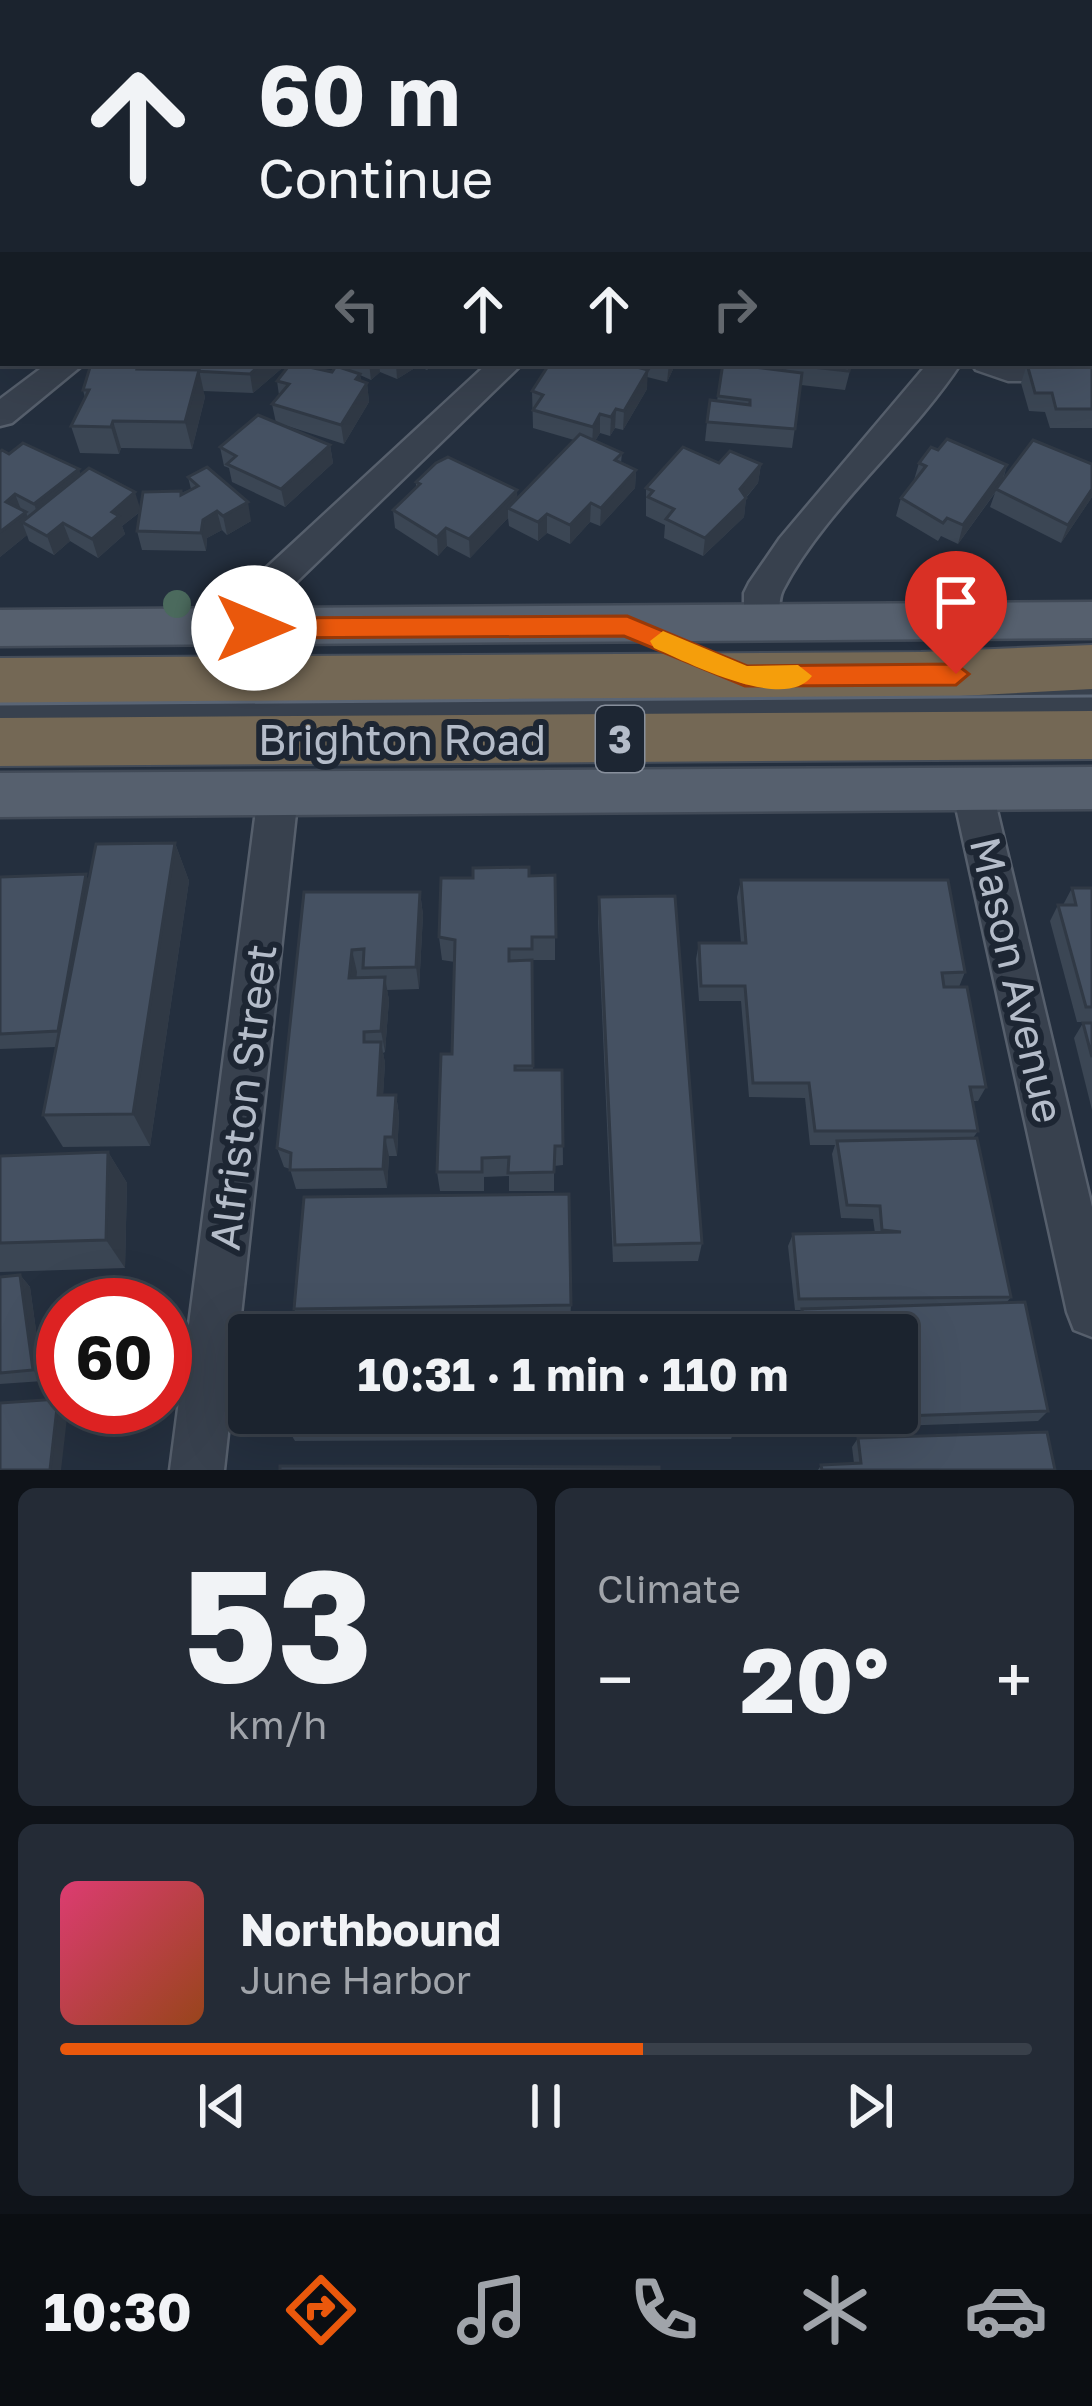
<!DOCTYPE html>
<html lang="en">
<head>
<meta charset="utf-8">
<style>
	:root { --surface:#1b232e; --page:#242b36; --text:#f1f3f6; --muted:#a0a4aa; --line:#39404a; --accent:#ea580c }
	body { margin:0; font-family:"Golos Text",sans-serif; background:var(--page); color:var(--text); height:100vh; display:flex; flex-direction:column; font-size:45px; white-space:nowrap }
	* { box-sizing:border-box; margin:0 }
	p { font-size:39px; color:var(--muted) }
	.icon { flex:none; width:66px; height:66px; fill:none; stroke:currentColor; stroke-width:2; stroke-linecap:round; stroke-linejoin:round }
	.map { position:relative; height:1470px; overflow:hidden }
	.panel { display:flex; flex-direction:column; gap:18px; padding:18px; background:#0f1319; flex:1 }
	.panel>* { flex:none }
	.banner { position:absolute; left:0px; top:0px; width:1092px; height:366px; box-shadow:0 12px 48px #0002,0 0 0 3px var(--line); background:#1b232e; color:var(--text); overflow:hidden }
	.speed { position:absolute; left:36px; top:1278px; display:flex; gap:24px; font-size:60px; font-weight:700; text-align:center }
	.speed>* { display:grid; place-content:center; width:156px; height:156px; border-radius:50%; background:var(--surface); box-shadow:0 12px 48px #0002,0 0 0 3px var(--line); line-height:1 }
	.speed .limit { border:18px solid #d22; background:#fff; color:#111 }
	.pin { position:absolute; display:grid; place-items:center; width:102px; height:102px; color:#fff; margin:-123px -51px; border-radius:50% 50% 50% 0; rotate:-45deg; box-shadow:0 0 12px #0007 }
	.pin .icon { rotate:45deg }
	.me { position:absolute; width:132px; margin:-66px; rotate:90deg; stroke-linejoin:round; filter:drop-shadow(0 0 9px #0008) }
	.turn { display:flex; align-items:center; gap:42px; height:252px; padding:0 60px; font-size:54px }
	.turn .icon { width:156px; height:156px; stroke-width:2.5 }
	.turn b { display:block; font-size:84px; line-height:102px }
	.lanes { display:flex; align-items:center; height:114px; padding:0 60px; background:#0003; justify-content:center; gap:60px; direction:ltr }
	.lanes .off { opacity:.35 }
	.big { font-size:90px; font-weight:700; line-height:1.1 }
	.panel .widget { flex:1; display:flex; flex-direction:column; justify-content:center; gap:18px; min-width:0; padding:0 42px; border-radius:18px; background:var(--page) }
	.panel .dial { align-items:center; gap:0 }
	.dial b { font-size:156px; line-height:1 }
	.song { display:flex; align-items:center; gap:36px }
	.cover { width:144px; height:144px; border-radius:18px; background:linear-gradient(135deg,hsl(340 70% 55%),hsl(20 70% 35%)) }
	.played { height:12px; border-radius:6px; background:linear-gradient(90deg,var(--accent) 60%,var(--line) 60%) }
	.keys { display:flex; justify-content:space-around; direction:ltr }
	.heat { display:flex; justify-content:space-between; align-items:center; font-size:66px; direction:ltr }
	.panel .tiles { flex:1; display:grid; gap:18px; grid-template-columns:1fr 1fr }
	.widget:last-child { grid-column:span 2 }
	.trip { position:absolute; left:228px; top:1314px; width:690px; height:120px; border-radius:12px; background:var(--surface); box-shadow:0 12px 48px #0002,0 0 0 3px var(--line); font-weight:700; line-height:120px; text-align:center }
	.menu { display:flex; height:192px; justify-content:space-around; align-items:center; background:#0b0e12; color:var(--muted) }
	.menu .icon { width:84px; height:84px }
	.menu .selected { color:var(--accent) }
	.menu b { font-size:54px; color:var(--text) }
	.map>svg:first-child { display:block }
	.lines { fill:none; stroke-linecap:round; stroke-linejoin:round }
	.minor-casing { stroke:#565f6c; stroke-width:5 }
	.major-casing { stroke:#414a57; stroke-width:5 }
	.highway-casing { stroke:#434c59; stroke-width:4 }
	.path { stroke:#44595c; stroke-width:6; stroke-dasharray:6 6; stroke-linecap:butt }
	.minor { fill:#38414e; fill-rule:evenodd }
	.major { fill:#56606e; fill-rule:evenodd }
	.highway { fill:#746855; fill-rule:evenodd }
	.tram { stroke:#5a6575; stroke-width:3 }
	.tree { fill:#4b6a5d }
	.wall { fill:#3b4654 }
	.shaded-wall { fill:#303945 }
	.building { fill:#455162; stroke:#303945; stroke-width:3 }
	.route { fill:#ea580c; stroke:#983908; stroke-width:3 }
	.slow { fill:#f59e0b }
	.labels { text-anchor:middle; stroke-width:12; stroke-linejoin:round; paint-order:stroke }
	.shield { fill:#1d2633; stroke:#878f9c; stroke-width:3 }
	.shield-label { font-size:39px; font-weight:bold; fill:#b4bcc9 }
	.street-label { font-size:42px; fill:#b4bcc9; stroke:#1d2633 }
</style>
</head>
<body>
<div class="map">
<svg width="1092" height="1470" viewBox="0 0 1092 1470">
	<rect width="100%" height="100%" fill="#242f3e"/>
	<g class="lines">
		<!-- minor casing -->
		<g class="minor-casing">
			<g id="minor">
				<path d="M3,11V28L0,29V12Z"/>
				<path d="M1092,171V192L1089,193V172Z"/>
				<path d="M0,249L3,250V269L0,268Z"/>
				<path d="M1089,359L1092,381H1008L976,370L971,363Z"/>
				<path d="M48,363H85L12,423L0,426V399Z"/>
				<path d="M488,363H523L281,597L267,638L254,642L241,638L236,628L252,581Z"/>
				<path d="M928,363H961C911,440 825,509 783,590C776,604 783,619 775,634L762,638L749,634L744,624V593L749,583L780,538Z"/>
				<path d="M1092,689V719L0,726V696Z"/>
				<path d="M972,773L986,777L992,789L1092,1207V1337L1074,1330L1067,1312L952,789L958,777Z"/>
				<path d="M278,778L292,783L298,795L224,1470H170L258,795L264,783Z"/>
			</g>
		</g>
		<!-- major casing -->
		<g class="major-casing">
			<g id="major">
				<path d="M1092,602V638L0,646V610Z"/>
				<path d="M1092,767V809L0,817V773Z"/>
			</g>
		</g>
		<!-- highway casing -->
		<g class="highway-casing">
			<g id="highway">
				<path d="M1092,645V689L921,698L0,704V658L921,652Z"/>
				<path d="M1092,711V759L0,766V718Z"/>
			</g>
		</g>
		<!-- path -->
		<g class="path">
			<path d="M596,3L600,0"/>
			<path d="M886,3L890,0"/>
		</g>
		<!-- minor -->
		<use href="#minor" class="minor"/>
		<!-- major -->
		<use href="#major" class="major"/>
		<!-- highway -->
		<use href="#highway" class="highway"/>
		<!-- tram -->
		<path class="tram" d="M0,704L1092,696"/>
	</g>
	<!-- trees -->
	<circle class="tree" cx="177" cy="604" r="14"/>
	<!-- wall -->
	<g class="wall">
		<path d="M64,0H169L170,3H59Z"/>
		<rect x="235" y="0" width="59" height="3"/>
		<path d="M310,0H454V3H317Z"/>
		<path d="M601,0H710V3H598Z"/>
		<path d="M911,0H1001V3H907Z"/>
		<path d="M1042,0H1092V90L1089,92V3H1041Z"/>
		<path d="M1092,262V350L1089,348V289L1092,286L1089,285V269Z"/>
		<path d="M159,363H288L253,393L203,391L205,397L192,449L121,448L119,454L80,453L71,426L85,398L83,390L138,365L139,369H156Z"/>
		<path d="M334,363H435L427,370L418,366L397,379L380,372L371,380L360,375L361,381L367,383L369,402L344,444L278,423L330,445L333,463L285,507L232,482L229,468L224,466L220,447L276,423L272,404L279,395L277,381L351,371Z"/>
		<path d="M563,363H676L667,382L647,377V389L623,430L615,428L610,436L600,433L595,441L622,453L621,463L636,470L635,488L600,526L590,522L570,544L547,533L538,541L509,526L508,518L470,558L447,546L438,556L395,528L393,510L416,487V482L517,490V498L574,440L533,428L532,391Z"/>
		<path d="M723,363L745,366V363H852L845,390L801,385L792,448L705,441L707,422L717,401Z"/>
		<path d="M1027,364H1092V428H1050L1045,412L1029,411L1021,383Z"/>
		<path d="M938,450L1007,465L1003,480L1092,464V497L1061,543L990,507L995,493L958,544L941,536L938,541L896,516L901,498L914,480L919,463Z"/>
		<path d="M9,454L80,475L140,510L191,489L188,477L251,521L227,535L222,530L207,538L206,551L142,550L137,531L140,512L122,526L125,534L98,558L70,541L54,555L29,541L27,535L0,557Z"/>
		<path d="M719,463L761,464L758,483L746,498L744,517L703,556L664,538L665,525L646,516V488Z"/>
		<path d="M175,843L189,881L150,1146L63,1147L43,1115L56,1047L0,1049V877L88,880Z"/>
		<path d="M555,875V960H532L533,1070H562L563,1165L554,1166V1191H509V1176L484,1177V1191H440L437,1172L452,1054L455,962L442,960L439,937L529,876Z"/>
		<path d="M741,880L965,972L959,987L986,1087L978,1101H973L978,1131L973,1138L1011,1297L1007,1302L1048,1411L1038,1421L810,1429L808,1413H897V1335H799L797,1320L801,1310H795L788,1246L793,1234L875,1233L873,1219L841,1218L832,1154L835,1145H810L805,1098L749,1097L741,1001H699L696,959L699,943H741L737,897Z"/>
		<path d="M1072,888H1092V1022H1077L1050,921L1058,905H1063Z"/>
		<path d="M304,892H420L423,915L419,989L387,990L389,1000L385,1052L383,1053L385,1063L383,1095H396L399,1115L397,1156H389L387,1188L296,1189L290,1169L284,1167L277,1148Z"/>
		<path d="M599,897L702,1243L698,1261L613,1262L598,921Z"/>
		<path d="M1083,1023H1092V1110L1074,1038Z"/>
		<path d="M108,1152L127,1183L125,1268L0,1272V1156Z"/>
		<path d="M20,1275L30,1287L43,1381L0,1384V1277Z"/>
		<path d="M571,1305L570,1321L301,1325L294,1309Z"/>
		<path d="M737,1425L731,1439L295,1441L287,1428Z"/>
		<path d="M858,1438L1055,1470H818L821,1465L854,1463L852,1447Z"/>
	</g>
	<!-- shaded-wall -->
	<g class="shaded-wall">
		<path d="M151,0H169L170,3H146Z"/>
		<rect x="272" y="0" width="22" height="3"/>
		<path d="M779,0H799L796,3H777Z"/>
		<path d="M3,84V106L0,108V86Z"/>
		<path d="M2,162L3,184L0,186V163Z"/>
		<path d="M3,307V330L0,333V309Z"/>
		<path d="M262,363H288L253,393L250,374Z"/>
		<path d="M369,363H379L380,372L371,380Z"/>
		<path d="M396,363H417L418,366L397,379Z"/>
		<path d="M669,363H676L667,382Z"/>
		<path d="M199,370L205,397L192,449L185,422Z"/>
		<path d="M648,370L647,389L623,430L624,411Z"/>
		<path d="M360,374L362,391L367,383L369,402L344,444L341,425L356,379Z"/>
		<path d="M616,409L615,428L610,436L611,417Z"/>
		<path d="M600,414V433L592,446L593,427Z"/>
		<path d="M113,421L121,448L119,454L111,427Z"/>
		<path d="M330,445L333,463L285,507L281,489Z"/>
		<path d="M761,464L758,483L741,503L746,498L744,517L703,556L705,538L740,489Z"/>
		<path d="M1007,465L1001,484L958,544L963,525Z"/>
		<path d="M79,469L85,487L41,523L34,504Z"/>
		<path d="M636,470L635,488L600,526L601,508Z"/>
		<path d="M1092,489V497L1061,543L1068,525Z"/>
		<path d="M517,490L518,509L508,508V518L470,558L469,539Z"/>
		<path d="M135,492L141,511L122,526L125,534L98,558L92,539L112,512Z"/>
		<path d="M15,494L22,512L6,502Z"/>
		<path d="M248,502L251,521L227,535L223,516Z"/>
		<path d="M591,503L590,522L570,544V525Z"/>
		<path d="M217,511L222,530L207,538L206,551L201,533L203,520Z"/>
		<path d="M26,512L31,527L22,522L27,535L0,557V532Z"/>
		<path d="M547,514V533L538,541V522Z"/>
		<path d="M63,523L70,541L54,555L47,536Z"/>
		<path d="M446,528L447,546L438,556L437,537Z"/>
		<path d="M175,843L189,881L150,1146L133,1114Z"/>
		<path d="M86,874L93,891L58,1031Z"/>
		<path d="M420,892L423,915L419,989L416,967Z"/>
		<path d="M352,950L357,972L354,1000L349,978Z"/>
		<path d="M385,977L389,1000L385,1052L381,1031Z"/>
		<path d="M381,1042L385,1063L382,1115L378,1095Z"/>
		<path d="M396,1095L399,1115L397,1156L393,1137Z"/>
		<path d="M385,1137L389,1156L387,1188L383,1169Z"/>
		<path d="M108,1152L127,1183L125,1268L106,1240Z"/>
		<path d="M20,1275L30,1287L43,1381L33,1370Z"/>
		<path d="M58,1399L63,1404V1407L68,1409L61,1470H50Z"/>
	</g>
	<!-- building -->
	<g class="building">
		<path d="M64,0H110L117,3H59Z"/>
		<path d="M198,0H209L217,3H193Z"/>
		<path d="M371,0H447L454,3H379Z"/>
		<path d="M601,0H629L639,3H598Z"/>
		<path d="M723,0H779L777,3H727L721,1Z"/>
		<path d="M911,0H949L946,3H907Z"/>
		<path d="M1057,0H1092V12L1089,11V3H1065Z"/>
		<path d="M1089,14H1092V40L1089,39Z"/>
		<path d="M3,26V84L0,86V27Z"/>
		<path d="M1089,45L1092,46V74H1089Z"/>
		<path d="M3,126V163H0V128Z"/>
		<path d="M0,280L3,282V307L0,309Z"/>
		<path d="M1092,285V328L1089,327V289Z"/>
		<path d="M159,363H262L250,374L156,369Z"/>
		<path d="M291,363L332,372L336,366L360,374L356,379L367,383L341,425L272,404L289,384L277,381Z"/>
		<path d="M550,363L561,366L563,363H622L648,370L624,411L616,409L611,417L600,414L593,427L533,410L543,395L532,391Z"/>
		<path d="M723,363L802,373L795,429L707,422L710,400L750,405V400L718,396Z"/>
		<path d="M755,363H851L849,371L786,364L785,368Z"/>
		<path d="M91,364L138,365L137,369L199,370L185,422L113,421L111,427L71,426L89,390H83Z"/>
		<path d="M1027,364H1092V409H1056L1052,393H1035Z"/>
		<path d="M258,415L330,445L281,489L227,464L236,456L220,447Z"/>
		<path d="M580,434L622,453L615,460L636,470L601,508L591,503L570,525L547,514L538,522L508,508Z"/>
		<path d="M947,439L1007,465L963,525L947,518L943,523L901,498L926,466L919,463L931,447L938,450Z"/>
		<path d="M1033,440L1092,464V489L1068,525L996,489Z"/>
		<path d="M23,443L79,469L34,504L15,494L6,502L26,512L0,532V452L2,450L9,454Z"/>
		<path d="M683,447L719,463L730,451L761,464L740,489L746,498L705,538L666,519L674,509L648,497L653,491L646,488Z"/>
		<path d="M448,457L517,490L469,539L446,528L437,537L393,510L420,484L416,482L436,463Z"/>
		<path d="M207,467L248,502L223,516L217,511L203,520L201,533L137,531L143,492L181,491V495L198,486L188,477Z"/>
		<path d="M89,468L135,492L112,512L119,516L92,539L63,523L47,536L22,522Z"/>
		<path d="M175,843L133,1114L43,1115L96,844Z"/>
		<path d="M529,867V876L555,875L556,937H532V949H509V961L532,960L533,1066H515V1070H562L563,1146H555L554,1172L508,1173L509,1157L482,1158V1172H437L441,1054H452L455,940L439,937L441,878H473V868Z"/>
		<path d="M86,874L58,1031L0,1034V877Z"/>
		<path d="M741,880H948L965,972L942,973L944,987H967L986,1087H970L978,1131H815L809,1083H753L745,986H701L699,943H746Z"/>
		<path d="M1072,888H1092V1007H1086L1058,905H1076Z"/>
		<path d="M304,892H420L416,967L363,968L364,949L352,950L349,978L385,977L381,1031L364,1032V1042H381L378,1095H396L393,1137H385L383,1169L290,1170L291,1153L277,1148Z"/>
		<path d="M675,896L702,1243L615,1245L599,897Z"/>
		<path d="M1083,1023H1092V1057Z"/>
		<path d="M977,1138L1011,1297L799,1299L793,1234L901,1232L882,1230L880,1206L847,1205L837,1141Z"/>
		<path d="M108,1152L106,1240L0,1243V1156Z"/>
		<path d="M569,1194L571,1305L294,1309L304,1197Z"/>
		<path d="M20,1275L33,1370L0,1373V1277Z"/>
		<path d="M1025,1302L1048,1411L816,1419L815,1413H897V1335H805L802,1309Z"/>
		<path d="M58,1399L50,1470H0V1403Z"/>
		<path d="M289,1413H736L737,1425L287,1428Z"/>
		<path d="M1047,1432L1055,1470H822L821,1465L861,1463L858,1438Z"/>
		<path d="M280,1466L659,1467V1470H280Z"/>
	</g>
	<!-- route -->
	<path class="route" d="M627,616L747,666L956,664L969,674L956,685L745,686L624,636L254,638L241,628L254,618Z"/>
	<!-- slow -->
	<path class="slow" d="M663,631L747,666L798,665L812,676C785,713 687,662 654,648L650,641Z"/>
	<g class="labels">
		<!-- shield labels -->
		<rect class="shield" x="596" y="706" width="48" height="66" rx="9"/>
		<g class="shield-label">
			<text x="620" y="753">3</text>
		</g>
		<!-- street labels -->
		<g class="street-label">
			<text x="402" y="755">Brighton Road</text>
			<text transform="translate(1017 980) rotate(77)" y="15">Mason Avenue</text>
			<text transform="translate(243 1097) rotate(-83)" y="15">Alfriston Street</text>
		</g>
	</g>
</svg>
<div class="speed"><div class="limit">60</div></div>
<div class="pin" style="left:956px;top:674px;background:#d93025"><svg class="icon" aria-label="arrive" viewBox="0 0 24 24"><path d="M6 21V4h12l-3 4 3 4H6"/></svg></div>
<svg class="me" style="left:254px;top:628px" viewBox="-20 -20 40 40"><circle r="19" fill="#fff"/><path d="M0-13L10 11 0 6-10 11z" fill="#ea580c"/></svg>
<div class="trip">10:31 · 1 min · 110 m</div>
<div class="banner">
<div class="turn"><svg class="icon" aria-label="ahead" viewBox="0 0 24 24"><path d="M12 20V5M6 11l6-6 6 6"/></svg><div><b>60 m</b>Continue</div></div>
<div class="lanes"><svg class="icon off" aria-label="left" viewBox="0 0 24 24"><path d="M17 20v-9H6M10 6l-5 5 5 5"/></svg><svg class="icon" aria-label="ahead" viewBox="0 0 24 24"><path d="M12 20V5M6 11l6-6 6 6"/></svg><svg class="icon" aria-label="ahead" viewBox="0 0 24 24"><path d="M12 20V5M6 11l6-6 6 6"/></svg><svg class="icon off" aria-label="right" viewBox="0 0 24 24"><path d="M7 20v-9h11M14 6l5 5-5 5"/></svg></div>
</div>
</div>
<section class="panel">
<div class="tiles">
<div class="widget dial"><b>53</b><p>km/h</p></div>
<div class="widget"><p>Climate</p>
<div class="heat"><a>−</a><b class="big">20°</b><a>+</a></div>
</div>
<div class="widget">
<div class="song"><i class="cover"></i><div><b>Northbound</b><p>June Harbor</p></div></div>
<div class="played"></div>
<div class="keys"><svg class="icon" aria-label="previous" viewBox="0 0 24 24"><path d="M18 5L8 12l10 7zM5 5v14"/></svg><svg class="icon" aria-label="pause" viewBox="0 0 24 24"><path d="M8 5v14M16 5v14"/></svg><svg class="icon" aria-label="next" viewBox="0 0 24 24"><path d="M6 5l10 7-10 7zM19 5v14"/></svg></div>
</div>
</div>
</section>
<nav class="menu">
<b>10:30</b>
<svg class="icon selected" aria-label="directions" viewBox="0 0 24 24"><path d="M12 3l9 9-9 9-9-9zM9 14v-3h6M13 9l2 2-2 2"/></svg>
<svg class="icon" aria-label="music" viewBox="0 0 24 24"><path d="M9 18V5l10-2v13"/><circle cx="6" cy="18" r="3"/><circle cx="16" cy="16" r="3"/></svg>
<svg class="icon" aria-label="phone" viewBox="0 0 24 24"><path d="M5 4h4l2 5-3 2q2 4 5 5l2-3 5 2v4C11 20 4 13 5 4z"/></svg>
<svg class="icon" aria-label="climate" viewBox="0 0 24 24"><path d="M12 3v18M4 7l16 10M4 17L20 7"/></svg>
<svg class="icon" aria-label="car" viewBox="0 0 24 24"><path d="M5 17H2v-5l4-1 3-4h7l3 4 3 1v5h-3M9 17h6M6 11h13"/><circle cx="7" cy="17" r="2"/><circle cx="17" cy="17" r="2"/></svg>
</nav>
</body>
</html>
